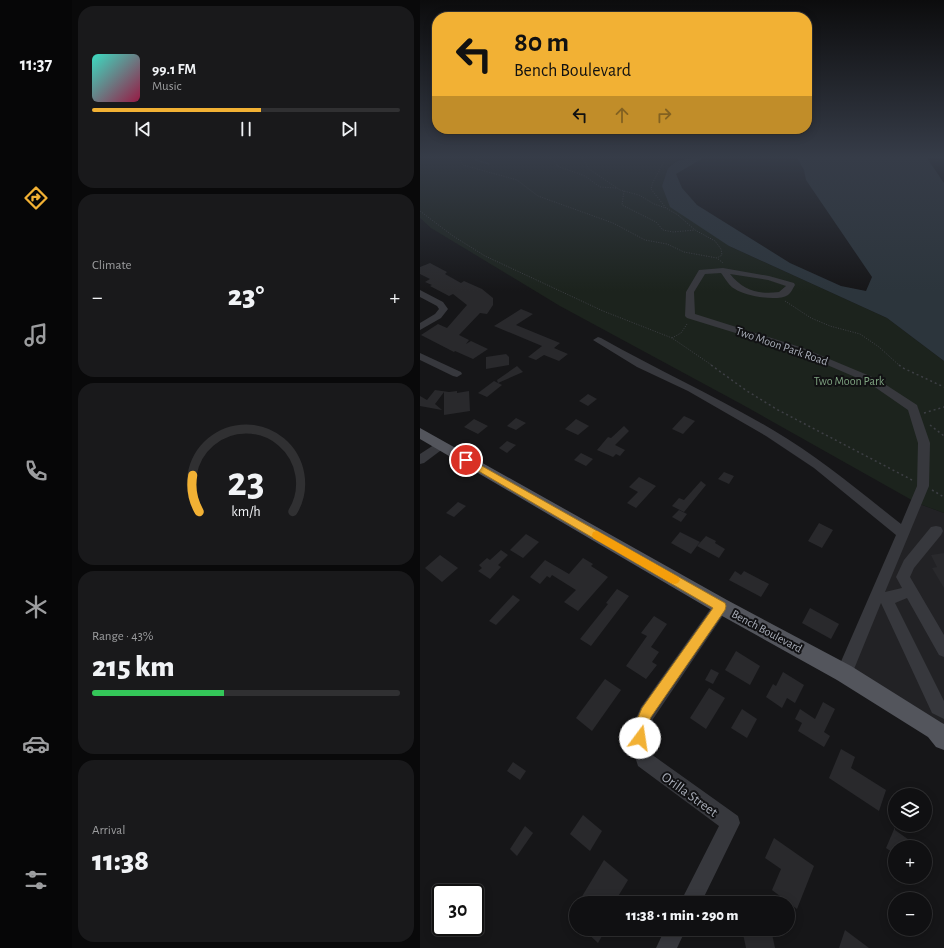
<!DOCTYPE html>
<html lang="en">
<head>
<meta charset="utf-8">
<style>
	:root { --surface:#101012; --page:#19191b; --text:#f1f3f6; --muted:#9c9d9f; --line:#303032; --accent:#f2b134 }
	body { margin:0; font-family:"Alegreya Sans",sans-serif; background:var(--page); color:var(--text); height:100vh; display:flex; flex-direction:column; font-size:15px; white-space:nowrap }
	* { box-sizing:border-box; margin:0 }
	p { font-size:13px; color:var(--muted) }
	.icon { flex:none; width:22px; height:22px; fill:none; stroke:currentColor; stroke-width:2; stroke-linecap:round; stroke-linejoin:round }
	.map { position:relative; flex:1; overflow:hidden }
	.side { display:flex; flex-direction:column; gap:6px; padding:6px; background:#09090a; width:348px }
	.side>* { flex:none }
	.top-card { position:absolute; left:12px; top:12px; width:380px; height:122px; border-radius:16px; box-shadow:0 2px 10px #0003,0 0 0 1px var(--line); background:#f2b134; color:#111; overflow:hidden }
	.tools { position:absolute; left:468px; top:788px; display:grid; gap:8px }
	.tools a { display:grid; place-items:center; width:44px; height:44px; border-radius:50%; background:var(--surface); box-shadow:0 2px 10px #0003,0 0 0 1px var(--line); font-size:20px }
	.speed { position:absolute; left:12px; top:884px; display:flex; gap:8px; font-size:20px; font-weight:700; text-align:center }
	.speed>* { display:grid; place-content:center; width:52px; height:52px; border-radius:50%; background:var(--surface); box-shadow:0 2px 10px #0003,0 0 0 1px var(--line); line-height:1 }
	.speed .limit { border:2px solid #111; border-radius:6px; background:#fff; color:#111 }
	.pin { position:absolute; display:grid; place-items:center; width:34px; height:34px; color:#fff; margin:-17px; border:2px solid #fff; border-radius:50%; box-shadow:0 1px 4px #0007 }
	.me { position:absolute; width:44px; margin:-22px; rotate:14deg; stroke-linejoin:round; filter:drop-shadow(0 0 3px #0008) }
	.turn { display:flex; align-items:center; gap:14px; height:84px; padding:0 16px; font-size:18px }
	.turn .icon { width:52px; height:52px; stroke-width:2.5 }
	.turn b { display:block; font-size:28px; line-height:34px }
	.lanes { display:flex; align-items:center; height:38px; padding:0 16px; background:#0003; justify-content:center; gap:20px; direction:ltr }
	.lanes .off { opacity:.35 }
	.big { font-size:30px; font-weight:800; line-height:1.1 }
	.side .tile { flex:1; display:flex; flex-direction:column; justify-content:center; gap:6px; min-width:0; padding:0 14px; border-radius:16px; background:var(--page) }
	.side .dial { align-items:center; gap:0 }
	.dial svg { height:104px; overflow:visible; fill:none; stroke:var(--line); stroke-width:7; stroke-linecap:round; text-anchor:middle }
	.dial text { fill:var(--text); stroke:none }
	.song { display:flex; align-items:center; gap:12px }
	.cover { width:48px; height:48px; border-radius:6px; background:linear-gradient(135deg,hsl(170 70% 55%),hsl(340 70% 35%)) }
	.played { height:4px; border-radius:2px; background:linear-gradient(90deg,var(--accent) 55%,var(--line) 55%) }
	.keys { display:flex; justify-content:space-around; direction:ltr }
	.heat { display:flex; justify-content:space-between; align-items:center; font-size:22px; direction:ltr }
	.charge { height:6px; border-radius:3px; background:linear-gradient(90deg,#34c759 43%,var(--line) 0) }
	.trip { position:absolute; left:149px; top:896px; width:226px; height:40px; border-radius:20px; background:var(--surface); box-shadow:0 2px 10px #0003,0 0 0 1px var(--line); font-weight:800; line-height:40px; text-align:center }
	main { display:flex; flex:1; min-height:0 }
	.dock { display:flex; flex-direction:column; width:72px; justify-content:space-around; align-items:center; background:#060607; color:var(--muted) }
	.dock .icon { width:28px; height:28px }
	.dock .active { color:var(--accent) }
	.dock b { font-size:18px; color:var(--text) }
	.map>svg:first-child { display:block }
	.built { fill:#222225 }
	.green { fill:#1c231d }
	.water { fill:#2c353c }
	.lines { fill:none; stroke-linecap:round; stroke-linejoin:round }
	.stream { stroke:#2c353c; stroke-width:1.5 }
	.building { fill:#29292c }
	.path-far1 { stroke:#3d3f44; stroke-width:1; stroke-dasharray:1 1.5; stroke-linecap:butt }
	.path { stroke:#3d3f44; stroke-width:1.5; stroke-dasharray:2 3; stroke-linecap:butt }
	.minor { fill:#37383d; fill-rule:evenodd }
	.major { fill:#53555c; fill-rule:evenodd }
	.route { fill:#f2b134; stroke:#9d7322 }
	.slow { fill:#f59e0b }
	.labels { text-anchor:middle; stroke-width:4; stroke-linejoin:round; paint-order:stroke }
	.street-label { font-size:12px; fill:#a8adb8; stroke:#111113 }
	.park-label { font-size:12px; fill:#7fa381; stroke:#111113 }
	.near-street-label { font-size:14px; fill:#a8adb8; stroke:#111113 }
</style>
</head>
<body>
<main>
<nav class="dock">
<b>11:37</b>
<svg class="icon active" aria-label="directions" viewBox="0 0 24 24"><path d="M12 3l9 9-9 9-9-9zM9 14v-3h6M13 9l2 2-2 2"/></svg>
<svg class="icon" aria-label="music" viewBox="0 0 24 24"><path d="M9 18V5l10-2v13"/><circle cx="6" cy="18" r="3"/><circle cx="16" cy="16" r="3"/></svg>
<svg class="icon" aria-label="phone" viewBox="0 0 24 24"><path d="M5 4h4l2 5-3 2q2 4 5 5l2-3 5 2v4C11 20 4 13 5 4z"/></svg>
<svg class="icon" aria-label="climate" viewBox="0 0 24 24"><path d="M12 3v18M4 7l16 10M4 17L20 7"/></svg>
<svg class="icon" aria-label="car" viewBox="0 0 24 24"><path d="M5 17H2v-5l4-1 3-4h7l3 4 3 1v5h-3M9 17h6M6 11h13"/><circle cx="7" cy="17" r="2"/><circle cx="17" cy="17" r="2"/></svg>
<svg class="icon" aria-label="filters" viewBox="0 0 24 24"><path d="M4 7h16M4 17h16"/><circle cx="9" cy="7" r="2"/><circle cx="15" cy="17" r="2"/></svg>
</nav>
<section class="side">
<div class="tile">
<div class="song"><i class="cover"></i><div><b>99.1 FM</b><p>Music</p></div></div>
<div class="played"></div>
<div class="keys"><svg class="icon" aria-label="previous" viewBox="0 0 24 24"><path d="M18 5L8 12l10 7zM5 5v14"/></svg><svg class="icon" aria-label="pause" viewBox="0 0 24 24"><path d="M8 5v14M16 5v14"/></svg><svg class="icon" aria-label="next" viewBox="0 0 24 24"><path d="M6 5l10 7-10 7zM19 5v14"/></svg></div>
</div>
<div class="tile"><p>Climate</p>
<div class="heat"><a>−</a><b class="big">23°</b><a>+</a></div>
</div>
<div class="tile dial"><svg viewBox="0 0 100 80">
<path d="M14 69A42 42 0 1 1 86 69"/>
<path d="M14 69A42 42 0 0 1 9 41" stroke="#f2b134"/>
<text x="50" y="56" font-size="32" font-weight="700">23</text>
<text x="50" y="72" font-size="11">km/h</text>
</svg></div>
<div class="tile"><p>Range · 43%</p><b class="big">215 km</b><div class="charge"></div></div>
<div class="tile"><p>Arrival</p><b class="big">11:38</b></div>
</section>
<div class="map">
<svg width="524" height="948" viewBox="0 0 524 948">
	<rect width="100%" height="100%" fill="#161618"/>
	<!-- built -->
	<path class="built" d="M497,503L524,513V739L424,673Z"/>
	<!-- green -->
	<path class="green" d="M0,158H258L248,168L242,186L309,246L467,318L524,361V513L497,503L323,405L140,306L11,228L0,218Z"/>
	<!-- water -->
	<path class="water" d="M273,158H283L256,174L262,188L277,205L370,263L421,286L446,291L452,277L386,180L384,170L377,158H507L524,183V361L467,318L309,246L250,207L242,186L248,168L257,161Z"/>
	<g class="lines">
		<!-- stream -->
		<path class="stream" d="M56,158V160L69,164"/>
	</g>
	<!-- building -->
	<g class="building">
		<path d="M10,263L27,272L25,274L41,283L44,281L62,289L73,298V305L67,314L60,313L39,335L49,340L46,344L51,341L68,349L53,359L35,351L34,352L1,335L18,324L27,328L47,305L33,294L29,296L10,286L12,285L5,282L10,279L0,274V267Z"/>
		<path d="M101,309L113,314L96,325L140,343L134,348L148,354L139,361L124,355L116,360L108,357L122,346L74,326Z"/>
		<path d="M86,354L89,357V365L66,369V357Z"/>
		<path d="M97,366L103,372L78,383L77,380Z"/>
		<path d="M74,381L82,385L67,397L58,393Z"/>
		<path d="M15,390L29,392L37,391V393L49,391L50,411L24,415V392L15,404L22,410L0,406V396L7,400Z"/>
		<path d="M168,394L177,399L168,406L159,401Z"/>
		<path d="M264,416L275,421L263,434L252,429Z"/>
		<path d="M96,418L106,423L96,430L87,426Z"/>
		<path d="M54,419L68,426L58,434L44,427Z"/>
		<path d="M156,419L169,426L158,435L145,429Z"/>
		<path d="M204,426L209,431L195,445L205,450L200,456L196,454L193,457L177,450L188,437L191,438Z"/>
		<path d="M87,441L96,445L87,453L79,448Z"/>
		<path d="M161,453L173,459L166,466L154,460Z"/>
		<path d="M304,472L314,476L309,484L298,479Z"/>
		<path d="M219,477L236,486L216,508L207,503L218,492L209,487Z"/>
		<path d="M281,481L286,485L264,512L252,506L259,498L264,500Z"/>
		<path d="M38,502L46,506L34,517L26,513Z"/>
		<path d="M259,510L267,514L261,522L252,517Z"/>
		<path d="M399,523L413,530L402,548L388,541Z"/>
		<path d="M260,532L280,542L271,554L251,543Z"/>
		<path d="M106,534L119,542L103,558L90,550Z"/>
		<path d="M286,536L296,541L295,543L305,549L299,558L277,546Z"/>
		<path d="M81,550L88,555L78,565L81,567L70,579L58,571L62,568L59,565L67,558L70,560Z"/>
		<path d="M524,553V588L512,568L517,567L511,555Z"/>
		<path d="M20,555L38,568L22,582L5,568Z"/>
		<path d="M163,558L173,564L171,566L188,577L158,611L144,602L156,590L132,575L130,578L127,576L120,584L110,577L125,560L149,574Z"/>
		<path d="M315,571L321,575L324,571L349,584L341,597L309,580Z"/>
		<path d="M197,589L209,596L171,646L160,639L188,604L186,603Z"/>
		<path d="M93,595L100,600L76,625L69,621Z"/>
		<path d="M390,608L419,624L411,639L382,623Z"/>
		<path d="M234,616L247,624L231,647L239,652L232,662L237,665L226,679L206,666L227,636L221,633Z"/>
		<path d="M316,651L340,666L330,685L305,670Z"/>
		<path d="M291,669L299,673L293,684L285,680Z"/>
		<path d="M363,672L384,685L375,703L367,698L362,708L346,697L353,684L356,686Z"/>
		<path d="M185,679L201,690L172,731L156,718Z"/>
		<path d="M289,688L305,698L286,729L270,718Z"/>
		<path d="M403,702L415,709L404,732L410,736L404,747L378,731L382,723L375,719L380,709L395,719Z"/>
		<path d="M322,709L337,719L327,738L311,728Z"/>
		<path d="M421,749L435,757L431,768L466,790L459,811L409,778Z"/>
		<path d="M93,762L106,771L100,780L87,771Z"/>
		<path d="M163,815L182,831L170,851L150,834Z"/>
		<path d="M105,826L113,833L97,856L90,849Z"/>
		<path d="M475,827V830L499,847H475V854L466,848Z"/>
		<path d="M354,838L394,866L377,909L352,890L361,869L345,858Z"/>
		<path d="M184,860L208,880L194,903H158Z"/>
		<path d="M163,929H186L178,943Z"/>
		<path d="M322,929H351L355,948H326Z"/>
		<path d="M425,930L449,948H419Z"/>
	</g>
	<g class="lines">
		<!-- path-far1 -->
		<g class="path-far1">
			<path d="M39,158L43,165L97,180L118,196L193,223L225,240L247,244L264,252L297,258L303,263"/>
			<path d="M130,158L137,163V166L165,176L180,187L196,188"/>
			<path d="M162,158L169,169L200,190L219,195L234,204L246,208"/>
			<path d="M246,158L233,182L231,189L246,208L258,215L275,230L295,241L301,249L302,255L297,258"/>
			<path d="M204,191L202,205L236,222L243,230L253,232L275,230"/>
			<path d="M0,211L33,236L65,256L183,311L252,338L293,366"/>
			<path d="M365,301L391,318L410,326L440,334L459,347L480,366"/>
			<path d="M252,338L261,333L267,324"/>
		</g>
		<!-- path -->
		<g class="path">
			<path d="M291,365L327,391L358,410L492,480"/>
			<path d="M479,365L483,368L524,387"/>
			<path d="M504,413L524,407"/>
			<path d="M510,425L524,436"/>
			<path d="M512,490L524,497"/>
		</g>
		<!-- minor -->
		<g class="minor">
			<path d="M303,268L349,276L374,283L375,285C373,288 371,293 368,295C357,302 325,296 315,289C309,286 305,278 301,273L285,274L274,292L275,314L383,348L457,379L497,405L498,408L510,443L509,486L465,592L482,588L476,577L484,560L511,527L516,526L521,527L523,531L521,535L494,568L490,577L524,635V657L519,655L487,598L475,603L524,701V719L512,713L461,603L430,679L424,681L418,679L416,673L476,535L394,468L346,436L268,391L217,367L173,340L178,337L181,338C238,370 297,397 353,430C399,457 439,491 481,524L497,486L498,443L488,410L449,383L377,352L267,318L265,316L266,292L279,270ZM310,274L348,280L366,286L359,292C338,295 323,290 310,274Z"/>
			<path d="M0,290L23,302L28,309L21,318L0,330V323L15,314L19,309L17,306L0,297Z"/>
			<path d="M0,353L41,372L42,374L37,377L33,376L0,360Z"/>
			<path d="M20,441L24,442L26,445L24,448L4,463L0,464V454Z"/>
			<path d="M301,599L306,601L308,606L306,611L233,719C227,731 227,742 231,754L318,816L320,823L281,903H260L299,826L218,766L212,747L211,736L213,725L221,707L296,601Z"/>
			<path d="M245,929H266L257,948H236Z"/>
		</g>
		<!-- major -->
		<path class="major" d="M0,428L307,600L431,666L522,723L524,724V750L516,747L508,737L417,680L295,612L0,439Z"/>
	</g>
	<!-- sky -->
	<linearGradient id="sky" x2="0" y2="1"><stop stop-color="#0c0c0d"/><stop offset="0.54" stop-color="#363c48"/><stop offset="1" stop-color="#363c48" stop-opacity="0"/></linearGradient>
	<rect width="524" height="291" fill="url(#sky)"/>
	<!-- route -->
	<path class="route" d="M46,457L305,603L306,606L305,610L231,717L226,729V738L224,742L220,744L215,742L213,738V729L222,708L293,608L43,462L42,460Z"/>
	<!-- slow -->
	<path class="slow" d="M177,531L258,577L260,580L258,583L255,584L251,583L173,538L172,535L173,532Z"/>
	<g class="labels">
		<!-- street labels -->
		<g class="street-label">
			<text transform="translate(362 346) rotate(19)" y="4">Two Moon Park Road</text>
			<text transform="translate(347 631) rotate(28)" y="4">Bench Boulevard</text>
		</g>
		<!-- park labels -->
		<g class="park-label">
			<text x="429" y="385">Two Moon Park</text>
		</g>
		<!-- near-street labels -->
		<g class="near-street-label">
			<text transform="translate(270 794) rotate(36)" y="5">Orilla Street</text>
		</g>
	</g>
</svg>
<div class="tools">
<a><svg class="icon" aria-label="layers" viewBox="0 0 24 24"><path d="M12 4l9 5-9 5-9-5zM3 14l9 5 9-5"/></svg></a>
<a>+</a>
<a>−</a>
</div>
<div class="speed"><div class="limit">30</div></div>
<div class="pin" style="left:46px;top:460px;background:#d93025"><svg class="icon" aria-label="arrive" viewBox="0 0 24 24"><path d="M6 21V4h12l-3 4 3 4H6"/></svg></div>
<svg class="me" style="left:220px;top:738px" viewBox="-20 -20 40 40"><circle r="19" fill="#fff"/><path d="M0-13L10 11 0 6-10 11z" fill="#f2b134"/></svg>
<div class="trip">11:38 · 1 min · 290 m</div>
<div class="top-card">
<div class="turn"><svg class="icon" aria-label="left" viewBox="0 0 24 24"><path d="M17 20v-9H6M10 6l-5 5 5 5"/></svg><div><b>80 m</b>Bench Boulevard</div></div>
<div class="lanes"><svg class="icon" aria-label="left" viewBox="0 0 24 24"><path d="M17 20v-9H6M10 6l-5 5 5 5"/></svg><svg class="icon off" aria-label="ahead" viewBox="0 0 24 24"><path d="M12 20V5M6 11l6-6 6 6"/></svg><svg class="icon off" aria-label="right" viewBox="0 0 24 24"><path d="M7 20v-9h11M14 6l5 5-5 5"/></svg></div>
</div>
</div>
</main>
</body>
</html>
